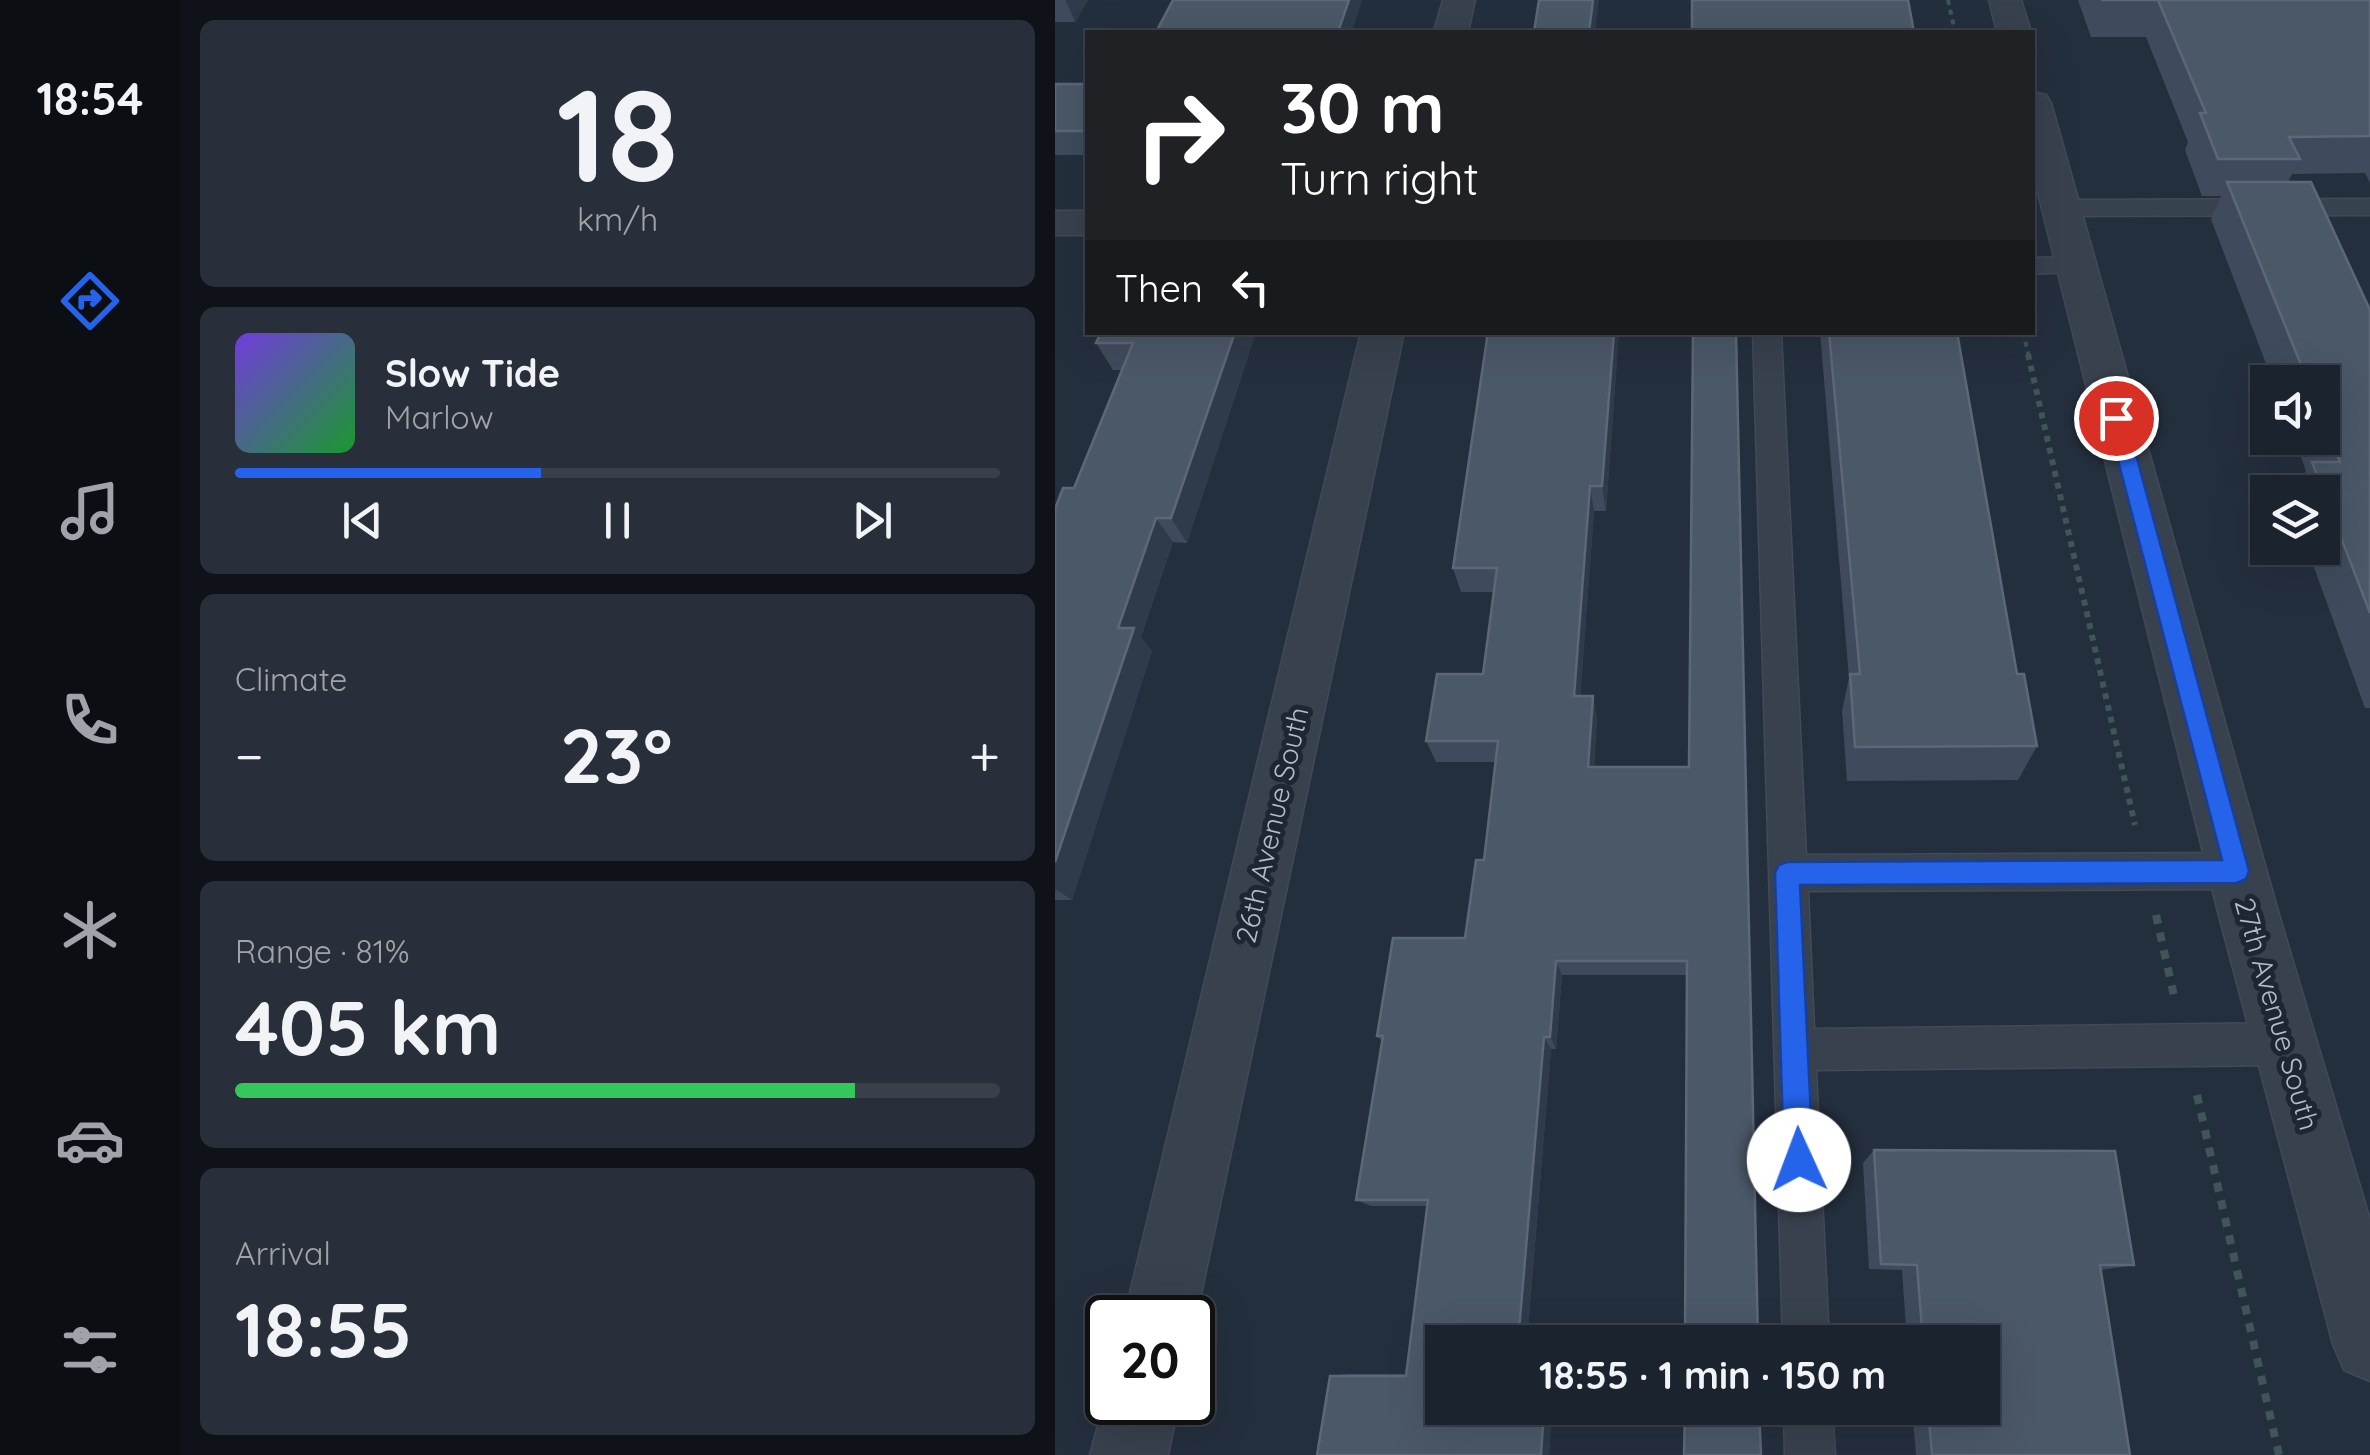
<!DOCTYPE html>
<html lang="en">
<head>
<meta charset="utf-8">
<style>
	:root { --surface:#1b232e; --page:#282f3a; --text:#f1f3f6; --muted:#a0a4aa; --line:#39404a; --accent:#2563eb }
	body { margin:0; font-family:Quicksand,sans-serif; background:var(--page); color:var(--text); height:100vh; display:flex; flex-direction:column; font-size:38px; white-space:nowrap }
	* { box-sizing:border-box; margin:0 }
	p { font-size:32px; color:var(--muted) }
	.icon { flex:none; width:55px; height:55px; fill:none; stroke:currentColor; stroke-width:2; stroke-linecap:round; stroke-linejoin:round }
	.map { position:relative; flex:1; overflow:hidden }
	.drawer { display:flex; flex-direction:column; gap:20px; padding:20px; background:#0f1319; width:875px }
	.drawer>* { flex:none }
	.hud { position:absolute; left:30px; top:30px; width:950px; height:305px; border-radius:0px; box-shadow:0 10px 40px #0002,0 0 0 2px var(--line); background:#202124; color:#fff; overflow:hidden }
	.buttons { position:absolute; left:1195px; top:365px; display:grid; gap:20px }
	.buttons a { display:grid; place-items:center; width:90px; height:90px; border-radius:0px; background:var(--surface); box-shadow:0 10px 40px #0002,0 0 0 2px var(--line); font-size:50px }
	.speed { position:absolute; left:30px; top:1295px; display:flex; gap:20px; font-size:50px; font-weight:700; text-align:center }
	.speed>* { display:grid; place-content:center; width:130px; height:130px; border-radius:50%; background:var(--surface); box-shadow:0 10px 40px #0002,0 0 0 2px var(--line); line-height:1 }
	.speed .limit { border:5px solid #111; border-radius:15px; background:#fff; color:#111 }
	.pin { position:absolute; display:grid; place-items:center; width:85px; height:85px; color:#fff; margin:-42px; border:5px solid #fff; border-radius:50%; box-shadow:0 2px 10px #0007 }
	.me { position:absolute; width:110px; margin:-55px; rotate:358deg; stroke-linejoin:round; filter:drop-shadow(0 0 8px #0008) }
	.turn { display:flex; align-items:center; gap:35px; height:210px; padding:0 30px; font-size:45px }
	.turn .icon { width:130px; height:130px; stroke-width:2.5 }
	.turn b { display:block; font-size:70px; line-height:85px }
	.then { display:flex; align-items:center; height:95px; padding:0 30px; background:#0003; gap:20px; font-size:38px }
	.big { font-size:75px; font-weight:800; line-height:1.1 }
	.drawer .card { flex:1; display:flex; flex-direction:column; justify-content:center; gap:15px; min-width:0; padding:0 35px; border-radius:15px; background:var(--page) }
	.drawer .dial { align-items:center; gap:0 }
	.dial b { font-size:130px; line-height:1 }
	.song { display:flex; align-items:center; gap:30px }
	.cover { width:120px; height:120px; border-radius:15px; background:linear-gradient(135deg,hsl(260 70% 55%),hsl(130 70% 35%)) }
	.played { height:10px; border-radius:5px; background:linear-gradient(90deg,var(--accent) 40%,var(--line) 40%) }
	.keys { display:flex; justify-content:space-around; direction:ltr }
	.heat { display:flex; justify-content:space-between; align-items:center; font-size:55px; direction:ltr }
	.charge { height:15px; border-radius:8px; background:linear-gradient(90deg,#34c759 81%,var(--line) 0) }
	.trip { position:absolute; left:370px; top:1325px; width:575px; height:100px; border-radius:0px; background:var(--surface); box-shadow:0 10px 40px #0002,0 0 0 2px var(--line); font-weight:800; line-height:100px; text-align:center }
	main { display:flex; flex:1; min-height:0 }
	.menu { display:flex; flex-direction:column; width:180px; justify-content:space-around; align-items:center; background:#0b0e12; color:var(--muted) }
	.menu .icon { width:70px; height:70px }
	.menu .current { color:var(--accent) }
	.menu b { font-size:45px; color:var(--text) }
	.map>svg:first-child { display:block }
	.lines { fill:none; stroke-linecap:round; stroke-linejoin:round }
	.service-casing { stroke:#414a57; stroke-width:3 }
	.minor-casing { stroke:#414a57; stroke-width:3 }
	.path-far2 { stroke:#3f5557; stroke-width:4; stroke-dasharray:5 5; stroke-linecap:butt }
	.path-far1 { stroke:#3f5557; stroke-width:6; stroke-dasharray:6 6; stroke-linecap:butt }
	.path { stroke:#3f5557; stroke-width:8; stroke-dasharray:9 9; stroke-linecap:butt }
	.service { fill:#38414e; fill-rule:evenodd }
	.minor { fill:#38414e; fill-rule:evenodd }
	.wall { fill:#3f4b5c }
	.shaded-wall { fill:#2f3b4b }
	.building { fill:#4b5868; stroke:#5c6777; stroke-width:2.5 }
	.route { fill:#2563eb; stroke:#184099; stroke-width:2.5 }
	.labels { text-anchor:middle; stroke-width:10; stroke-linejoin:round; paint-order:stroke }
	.street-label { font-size:28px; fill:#b4bcc9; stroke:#1d2633 }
</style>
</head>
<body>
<main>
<nav class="menu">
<b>18:54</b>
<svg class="icon current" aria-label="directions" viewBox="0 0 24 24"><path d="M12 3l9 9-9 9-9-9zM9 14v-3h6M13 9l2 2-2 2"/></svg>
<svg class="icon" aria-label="music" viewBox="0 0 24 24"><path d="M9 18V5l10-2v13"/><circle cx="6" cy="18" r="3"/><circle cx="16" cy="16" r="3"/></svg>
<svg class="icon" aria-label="phone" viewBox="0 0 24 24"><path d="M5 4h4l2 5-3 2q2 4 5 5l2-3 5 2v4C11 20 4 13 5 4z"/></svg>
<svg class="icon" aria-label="climate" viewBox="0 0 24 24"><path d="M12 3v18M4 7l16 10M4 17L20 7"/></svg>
<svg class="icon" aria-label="car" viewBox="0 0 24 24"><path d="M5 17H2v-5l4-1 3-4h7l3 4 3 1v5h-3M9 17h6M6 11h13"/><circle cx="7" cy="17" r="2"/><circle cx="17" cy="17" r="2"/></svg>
<svg class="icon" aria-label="filters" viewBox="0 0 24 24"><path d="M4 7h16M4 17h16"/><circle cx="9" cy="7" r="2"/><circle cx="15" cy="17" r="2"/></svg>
</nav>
<section class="drawer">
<div class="card dial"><b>18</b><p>km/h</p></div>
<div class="card">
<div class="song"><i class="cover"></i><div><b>Slow Tide</b><p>Marlow</p></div></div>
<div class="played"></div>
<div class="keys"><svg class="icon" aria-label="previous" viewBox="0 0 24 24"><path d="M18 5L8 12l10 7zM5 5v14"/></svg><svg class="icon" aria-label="pause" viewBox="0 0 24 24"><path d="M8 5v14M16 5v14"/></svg><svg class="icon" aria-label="next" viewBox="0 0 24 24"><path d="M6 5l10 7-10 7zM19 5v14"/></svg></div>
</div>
<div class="card"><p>Climate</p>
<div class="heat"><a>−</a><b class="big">23°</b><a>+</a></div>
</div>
<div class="card"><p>Range · 81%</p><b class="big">405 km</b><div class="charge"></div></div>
<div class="card"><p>Arrival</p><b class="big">18:55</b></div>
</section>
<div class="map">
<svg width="1315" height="1455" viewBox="0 0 1315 1455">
	<rect width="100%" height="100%" fill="#242f3e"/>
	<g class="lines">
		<!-- service casing -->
		<g class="service-casing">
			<g id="service">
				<path d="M1315,199V215L1005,216L993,208L1005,200Z"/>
				<path d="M1021,257L1034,265L1030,271L978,274V258Z"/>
				<path d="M698,332H726L751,855L1182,853L1195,859L1201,871L1195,883L1182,889L753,891L759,1029L1231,1023L1246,1029L1252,1044L1246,1059L1231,1065L761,1070L774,1342H728Z"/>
				<path d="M729,1408H777L780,1455H730Z"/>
			</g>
		</g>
		<!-- minor casing -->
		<g class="minor-casing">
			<g id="minor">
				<path d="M388,0H420L413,32H379Z"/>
				<path d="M934,0H966L976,32H942Z"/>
				<path d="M978,92L991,95L996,103L1222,908L1315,1220V1381L1289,1370L1278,1344L1162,908L978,173Z"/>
				<rect x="0" y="211" width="32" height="24"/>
				<path d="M306,332H349L141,1318L138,1328V1318H69Z"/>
				<path d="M52,1392V1402H124L113,1455H35Z"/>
			</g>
		</g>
		<!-- path-far2 -->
		<g class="path-far2">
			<path d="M893,0L900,32"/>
			<path d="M968,332L974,357"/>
		</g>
		<!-- path-far1 -->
		<path class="path-far1" d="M973,354L1080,825"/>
		<!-- path -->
		<g class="path">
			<path d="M1101,915L1119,996"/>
			<path d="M1142,1095L1224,1455"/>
		</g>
		<!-- service -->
		<use href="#service" class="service"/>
		<!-- minor -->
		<use href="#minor" class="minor"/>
	</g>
	<!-- wall -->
	<g class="wall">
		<path d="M0,0H33L20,22H0Z"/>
		<path d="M1023,0H1315V183L1310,173L1237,174L1233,182L1315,310V708H1310L1252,548H1268V492H1237L1251,471L1239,438H1268V382H1218L1156,219L1166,196H1147L1130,150L1133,142L1091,37H1036Z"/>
		<rect x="0" y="84" width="32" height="71"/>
		<path d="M46,332H201L132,543L118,542L86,637L97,651L17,900H0V509L19,488L67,370H58L41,343Z"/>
		<path d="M433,332H564L551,511H539L525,696L542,718L539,767H634L632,975H507L501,1049H496L472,1342H388L497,1408L494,1455H262L275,1376L293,1374H351L372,1206H316L301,1200L327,1041L322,1036L410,938L429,860L440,762H381L371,741L428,674L439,592H406L398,568Z"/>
		<path d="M765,332H902L962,674L982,746L963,780L792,781L787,711L794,678Z"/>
		<path d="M819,1150L1079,1265L1046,1270L1075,1455H861L857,1408H928V1342H852L847,1270L814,1269L808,1163Z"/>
	</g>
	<!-- shaded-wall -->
	<g class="shaded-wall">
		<path d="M11,0H33L20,22L11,1Z"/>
		<path d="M294,0H307L297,32H283Z"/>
		<path d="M538,0H544L540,32H534Z"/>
		<path d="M180,332H201L132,543L116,518Z"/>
		<path d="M559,332H564L551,511L547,486Z"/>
		<path d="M535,486L539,511L524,718L519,696Z"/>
		<path d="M101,518L118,542L86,637L97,651L17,900L0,889V862L63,628Z"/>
		<path d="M538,696L542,718L537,787L533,767Z"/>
		<path d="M501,961L507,975L501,1049L495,1037Z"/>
		<path d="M489,1037L496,1049L472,1342H463Z"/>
		<path d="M489,1408H497L494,1455H486Z"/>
	</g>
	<!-- building -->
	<g class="building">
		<path d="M118,0H294L283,32H101Z"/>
		<path d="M484,0H538L534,32H479Z"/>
		<path d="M637,0H853L859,32H637Z"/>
		<path d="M1046,0H1315V136L1234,137L1245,159H1163L1145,113H1151L1103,0Z"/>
		<rect x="0" y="84" width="32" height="47"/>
		<path d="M1172,182H1256L1315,310V613L1257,462H1285L1268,418V382H1253Z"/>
		<path d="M46,332H180L116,518H101L63,628H79L0,862V509L8,488H19L78,343H41Z"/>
		<path d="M433,332H559L547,486H535L519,696H538L533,767H634L638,332H681L703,1342H630L632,961H501L495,1037H489L463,1342H388V1408H489L486,1455H262L275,1376H351L373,1200H301L328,1036H322L338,938H410L421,860H429L443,741H371L382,674H428L442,568H398Z"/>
		<path d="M774,332H902L962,674H969L982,746L800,747L795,674H805Z"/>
		<path d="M819,1150L1060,1151L1079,1265H1045L1075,1455H877L873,1408H928V1342H868L862,1265L826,1264Z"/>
		<path d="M630,1408H704L706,1455H629Z"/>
	</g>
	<!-- route -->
	<path class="route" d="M1061,411L1071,418L1194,871L1191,879L1182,883L745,885L758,1160L753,1169L744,1174L734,1169L729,1160L720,873L724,865L732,862L1167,860L1052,418Z"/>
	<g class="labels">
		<!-- street labels -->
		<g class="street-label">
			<text transform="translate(217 825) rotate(-77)" y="10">26th Avenue South</text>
			<text transform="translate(1222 1014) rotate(74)" y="10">27th Avenue South</text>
		</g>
	</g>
</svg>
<div class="buttons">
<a><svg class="icon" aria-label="sound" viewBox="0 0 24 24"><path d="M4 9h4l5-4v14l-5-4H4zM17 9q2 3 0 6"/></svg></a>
<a><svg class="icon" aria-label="layers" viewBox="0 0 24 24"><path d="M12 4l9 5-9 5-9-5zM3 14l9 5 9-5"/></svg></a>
</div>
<div class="speed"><div class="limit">20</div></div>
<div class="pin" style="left:1061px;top:418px;background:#d93025"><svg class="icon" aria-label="arrive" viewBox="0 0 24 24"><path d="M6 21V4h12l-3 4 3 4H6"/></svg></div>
<svg class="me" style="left:744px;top:1160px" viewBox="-20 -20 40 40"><circle r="19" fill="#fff"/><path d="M0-13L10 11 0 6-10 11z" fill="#2563eb"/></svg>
<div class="trip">18:55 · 1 min · 150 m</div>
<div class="hud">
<div class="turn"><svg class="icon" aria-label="right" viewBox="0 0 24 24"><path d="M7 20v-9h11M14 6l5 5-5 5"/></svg><div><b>30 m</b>Turn right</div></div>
<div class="then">Then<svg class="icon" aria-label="left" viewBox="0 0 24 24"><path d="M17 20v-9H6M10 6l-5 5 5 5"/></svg></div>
</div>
</div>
</main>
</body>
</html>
